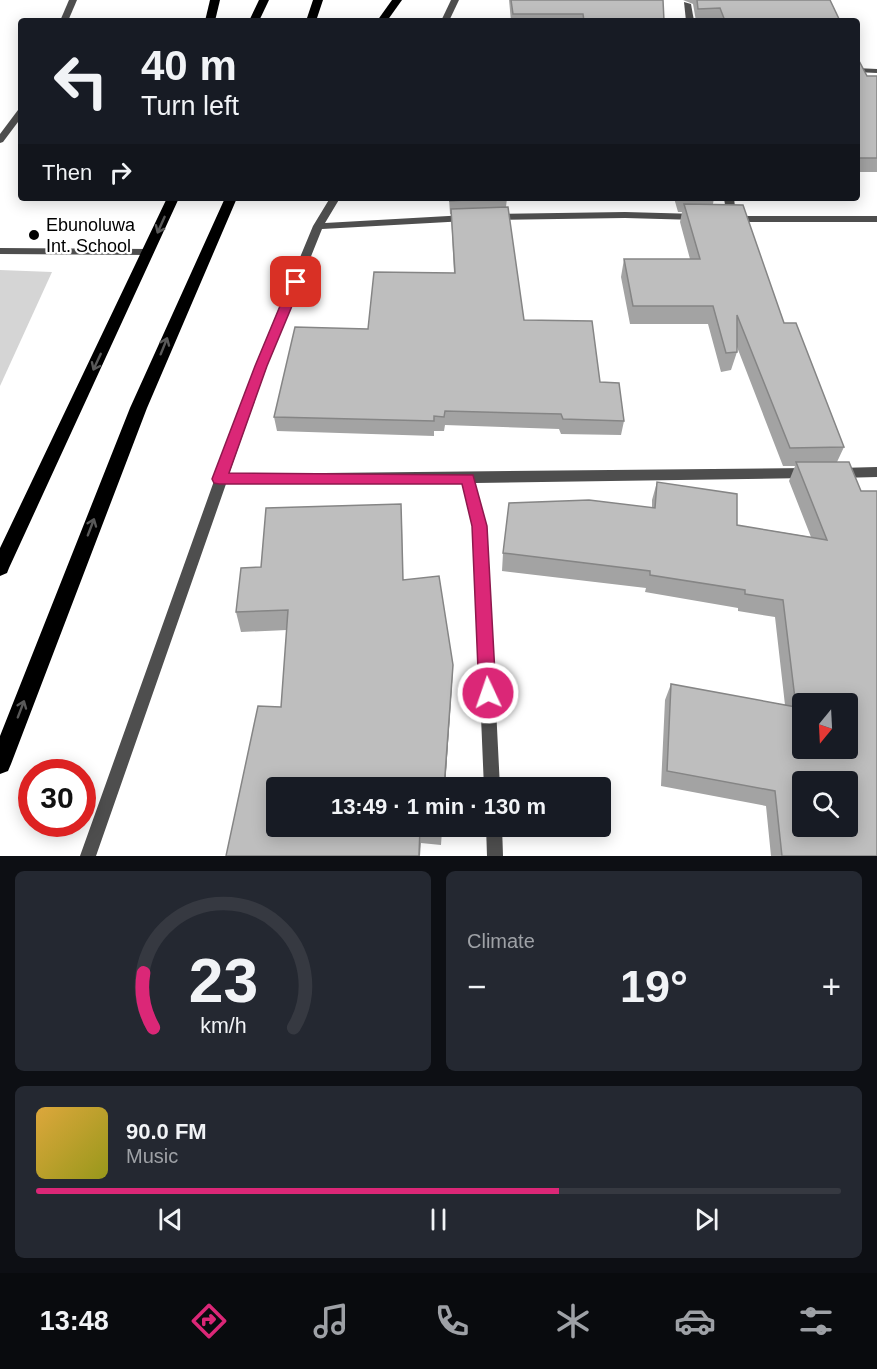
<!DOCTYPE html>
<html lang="en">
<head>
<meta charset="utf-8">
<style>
	:root { --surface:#171b24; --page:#242831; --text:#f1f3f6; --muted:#9ea1a6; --line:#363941; --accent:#db2777 }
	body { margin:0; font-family:Arial,sans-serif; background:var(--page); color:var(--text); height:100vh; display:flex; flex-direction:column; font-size:22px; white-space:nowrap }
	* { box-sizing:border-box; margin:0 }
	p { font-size:20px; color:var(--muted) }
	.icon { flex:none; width:33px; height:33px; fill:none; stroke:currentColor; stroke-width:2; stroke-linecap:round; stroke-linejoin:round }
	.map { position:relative; height:856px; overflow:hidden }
	.details { display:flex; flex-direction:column; gap:15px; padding:15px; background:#0d0f14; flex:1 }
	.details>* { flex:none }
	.banner { position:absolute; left:18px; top:18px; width:842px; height:183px; border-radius:6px; box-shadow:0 3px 15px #0003; background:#171b24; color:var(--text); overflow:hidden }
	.needle { width:39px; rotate:198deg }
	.buttons { position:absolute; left:792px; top:693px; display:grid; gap:12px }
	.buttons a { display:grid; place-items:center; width:66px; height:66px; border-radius:6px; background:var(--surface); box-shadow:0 3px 15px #0003; font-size:30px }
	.speed { position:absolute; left:18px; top:759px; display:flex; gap:12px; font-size:30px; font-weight:700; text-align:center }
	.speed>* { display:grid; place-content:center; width:78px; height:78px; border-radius:50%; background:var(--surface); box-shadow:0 3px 15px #0003; line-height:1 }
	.speed .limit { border:9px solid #d22; background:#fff; color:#111 }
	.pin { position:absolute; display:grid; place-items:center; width:51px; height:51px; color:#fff; margin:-26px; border-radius:12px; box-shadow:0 3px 9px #0006 }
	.me { position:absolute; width:66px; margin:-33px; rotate:357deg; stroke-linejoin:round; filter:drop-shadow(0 0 4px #0008) }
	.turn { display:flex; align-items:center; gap:21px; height:126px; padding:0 24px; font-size:27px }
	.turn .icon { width:78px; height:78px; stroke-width:2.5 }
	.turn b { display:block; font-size:42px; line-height:51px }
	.then { display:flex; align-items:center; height:57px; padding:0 24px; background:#0003; gap:12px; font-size:22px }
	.big { font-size:45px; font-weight:700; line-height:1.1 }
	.details .widget { flex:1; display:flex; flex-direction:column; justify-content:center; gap:9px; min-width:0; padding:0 21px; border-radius:9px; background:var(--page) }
	.details .dial { align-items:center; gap:0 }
	.dial svg { height:156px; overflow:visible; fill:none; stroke:var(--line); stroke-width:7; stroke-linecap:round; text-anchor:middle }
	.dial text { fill:var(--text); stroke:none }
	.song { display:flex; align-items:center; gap:18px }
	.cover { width:72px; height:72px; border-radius:9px; background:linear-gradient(135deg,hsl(40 70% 55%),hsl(60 70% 35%)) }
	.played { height:6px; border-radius:3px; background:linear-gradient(90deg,var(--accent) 65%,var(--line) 65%) }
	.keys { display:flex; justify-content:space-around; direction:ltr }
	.heat { display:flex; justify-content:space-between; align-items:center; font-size:33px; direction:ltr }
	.details .tiles { flex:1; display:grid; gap:15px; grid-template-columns:1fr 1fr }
	.widget:last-child { grid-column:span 2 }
	.trip { position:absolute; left:266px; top:777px; width:345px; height:60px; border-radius:6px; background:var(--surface); box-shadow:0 3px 15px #0003; font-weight:700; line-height:60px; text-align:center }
	.tab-bar { display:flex; height:96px; justify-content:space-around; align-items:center; background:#090b0e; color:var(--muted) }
	.tab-bar .icon { width:42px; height:42px }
	.tab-bar .current { color:var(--accent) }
	.tab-bar b { font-size:27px; color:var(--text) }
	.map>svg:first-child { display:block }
	.green { fill:#d5d5d5 }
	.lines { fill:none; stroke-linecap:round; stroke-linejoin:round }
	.minor { fill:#4e4e4e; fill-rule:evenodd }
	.trunk { fill:#000; fill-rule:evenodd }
	.wall { fill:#a3a3a3 }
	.shaded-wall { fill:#858585 }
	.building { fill:#bebebe; stroke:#858585; stroke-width:1.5; fill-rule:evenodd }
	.oneway { stroke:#595959 }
	.route { fill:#db2777; stroke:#8e194d; stroke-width:1.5 }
	.poi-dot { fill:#000; stroke:#fff; stroke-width:2 }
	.labels { text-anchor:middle; stroke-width:4.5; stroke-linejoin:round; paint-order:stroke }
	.poi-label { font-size:18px; fill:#000; stroke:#fff; text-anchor:start }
</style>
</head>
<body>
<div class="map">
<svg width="877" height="856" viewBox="0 0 877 856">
	<rect width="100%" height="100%" fill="#fff"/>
	<!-- green -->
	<path class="green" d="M0,270L52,272L0,386Z"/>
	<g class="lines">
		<!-- minor -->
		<g class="minor">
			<path d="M69,0H77L68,21H60Z"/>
			<path d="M451,0H459L449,21H441Z"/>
			<path d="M684,2L691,4L694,21H686Z"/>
			<path d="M856,68L877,69V73L856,72Z"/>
			<path d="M21,109V118L3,142L0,143V134L18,110Z"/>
			<path d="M330,198H340L325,223L466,215L471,218L466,221L322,229L267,366L229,474L807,468L811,470L813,473L811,476L807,478L475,483L487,527L500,788H484L473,527L463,483L226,484L96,856H80L214,481L213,479L216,475L255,366L313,226Z"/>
			<path d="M724,198H734L736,216H877V222H732L727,219Z"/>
			<path d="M625,212L697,214L702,217L697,220L625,218L496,220L491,217L496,214Z"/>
			<path d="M0,248L149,249L154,252L149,255L0,254Z"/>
			<path d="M877,467V477L839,478L835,476L833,473L835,470L839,468Z"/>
			<path d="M486,826H502L503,856H487Z"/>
		</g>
		<!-- trunk -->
		<g class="trunk">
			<path d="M210,0H220L215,21H205Z"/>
			<path d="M259,0H269L259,21H249Z"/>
			<path d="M313,0H323L316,21H306Z"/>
			<path d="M392,0H402L387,21H377Z"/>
			<path d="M167,198H179L9,568L7,573L0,576V548Z"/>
			<path d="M225,198H237L147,408L11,764L8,771L0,774V736L130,408Z"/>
		</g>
	</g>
	<!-- wall -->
	<g class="wall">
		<path d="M509,0H663L664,21H511Z"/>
		<path d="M683,0H830L840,21H696L693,4Z"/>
		<path d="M856,55L867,76H877V172H856Z"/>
		<path d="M449,198H507L506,207L524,320L600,382L624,421L621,435L561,434L559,429L445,425L444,431H434V436L277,431L274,417L368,329L454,273L451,214H450Z"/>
		<path d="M674,198H714L713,204L784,323L844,447L837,462L877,856H771L766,806L661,786L665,700L671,684L785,705L775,617L738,611V608L645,592L646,588L502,571L503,553L652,508V500L657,482L737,525L811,537L789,481L795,466H783L737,347V352L731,370L721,372L708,324H630L621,277L624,259H690L680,222L682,212H678Z"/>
		<path d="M402,524L403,580L453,665L452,684L441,845L421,843L420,856H226L281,707L287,630L241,632L236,612L261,567Z"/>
	</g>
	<!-- shaded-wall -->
	<path class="shaded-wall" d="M453,665L452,684L445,788H444Z"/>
	<!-- building -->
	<g class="building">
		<path d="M511,0H663L664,21H584L583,14H513Z"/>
		<path d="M697,0H830L840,21H725L720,8L698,9Z"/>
		<path d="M856,55L867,76H877V158H856Z"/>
		<path d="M450,198H498L450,201Z"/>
		<path d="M684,198H714V199Z"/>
		<path d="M684,204L743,205L784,323H796L844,447L790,448L737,315V352L726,353L713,306H633L624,259H700Z"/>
		<path d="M508,207L524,320L592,321L600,382L619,383L624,421L563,419L561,414L445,411L444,417L434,416V421L274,417L295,327L368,329L374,272L455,273L451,209Z"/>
		<path d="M796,462H849L861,491H877V856H782L775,791L667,771L671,684L796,707L783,600L745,594V590L650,575V571L503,553L509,503L589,500L655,508L657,482L737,494V525L827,540ZM802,704H848V748H802ZM802,782H848V826H802Z"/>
		<path d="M401,504L403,580L439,576L453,665L444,788H276V826H441V829L420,827L419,856H226L258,706L281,707L288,610L236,612L241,568L261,567L266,508Z"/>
	</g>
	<!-- one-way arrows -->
	<defs><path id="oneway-shaft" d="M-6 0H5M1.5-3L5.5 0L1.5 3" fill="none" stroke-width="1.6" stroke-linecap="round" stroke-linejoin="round" transform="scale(1.5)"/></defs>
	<g class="oneway">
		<use href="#oneway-shaft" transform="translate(161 225) rotate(114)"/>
		<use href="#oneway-shaft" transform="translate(164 346) rotate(-68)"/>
		<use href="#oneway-shaft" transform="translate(97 362) rotate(115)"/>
		<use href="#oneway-shaft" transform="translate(91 527) rotate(-69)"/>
		<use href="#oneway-shaft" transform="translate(21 709) rotate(-69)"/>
	</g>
	<!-- route -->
	<path class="route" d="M296,278L302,282L267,366L229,473L473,475L487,526L496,693L494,698L488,700L482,698L479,693L472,526L462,484H219L214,483L212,479L255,366L290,282Z"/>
	<!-- markers -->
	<circle class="poi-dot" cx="34" cy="235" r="6"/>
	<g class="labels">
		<!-- poi labels -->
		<g class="poi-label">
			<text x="46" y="231">Ebunoluwa<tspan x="46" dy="21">Int. School</tspan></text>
		</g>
	</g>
</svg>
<div class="buttons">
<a><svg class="needle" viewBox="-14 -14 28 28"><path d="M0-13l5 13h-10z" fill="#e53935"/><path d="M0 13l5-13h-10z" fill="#9ea1a6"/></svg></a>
<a><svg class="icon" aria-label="search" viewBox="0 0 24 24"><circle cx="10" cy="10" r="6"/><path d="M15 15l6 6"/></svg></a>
</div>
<div class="speed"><div class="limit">30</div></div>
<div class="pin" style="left:296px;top:282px;background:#d93025"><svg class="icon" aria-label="arrive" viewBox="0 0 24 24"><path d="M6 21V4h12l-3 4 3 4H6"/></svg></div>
<svg class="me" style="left:488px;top:693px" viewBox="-20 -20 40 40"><circle r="17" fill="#db2777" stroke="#fff" stroke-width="3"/><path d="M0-11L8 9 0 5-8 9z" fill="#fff"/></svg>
<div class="trip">13:49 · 1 min · 130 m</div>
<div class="banner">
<div class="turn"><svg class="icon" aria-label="left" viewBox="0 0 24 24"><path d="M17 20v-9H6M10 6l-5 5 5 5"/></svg><div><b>40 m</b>Turn left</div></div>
<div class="then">Then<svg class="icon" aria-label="right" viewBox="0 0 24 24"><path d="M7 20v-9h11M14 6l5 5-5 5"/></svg></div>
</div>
</div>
<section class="details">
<div class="tiles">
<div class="widget dial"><svg viewBox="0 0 100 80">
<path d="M14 69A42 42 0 1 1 86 69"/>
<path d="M14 69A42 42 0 0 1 9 41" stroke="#db2777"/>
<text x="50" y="56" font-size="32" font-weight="700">23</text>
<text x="50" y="72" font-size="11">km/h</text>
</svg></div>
<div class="widget"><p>Climate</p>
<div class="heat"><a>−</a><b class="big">19°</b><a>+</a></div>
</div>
<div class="widget">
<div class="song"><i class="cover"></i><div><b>90.0 FM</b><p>Music</p></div></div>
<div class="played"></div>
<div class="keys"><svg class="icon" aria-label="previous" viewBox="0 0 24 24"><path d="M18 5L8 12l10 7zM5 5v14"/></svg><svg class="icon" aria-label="pause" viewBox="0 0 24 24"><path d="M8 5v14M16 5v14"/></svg><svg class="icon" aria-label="next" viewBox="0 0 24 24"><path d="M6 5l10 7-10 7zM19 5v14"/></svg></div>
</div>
</div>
</section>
<nav class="tab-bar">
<b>13:48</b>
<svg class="icon current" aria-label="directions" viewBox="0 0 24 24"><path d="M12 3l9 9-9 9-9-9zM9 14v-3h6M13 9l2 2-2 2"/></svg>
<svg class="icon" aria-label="music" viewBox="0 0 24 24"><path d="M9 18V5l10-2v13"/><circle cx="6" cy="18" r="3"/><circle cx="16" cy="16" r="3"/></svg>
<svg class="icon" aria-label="phone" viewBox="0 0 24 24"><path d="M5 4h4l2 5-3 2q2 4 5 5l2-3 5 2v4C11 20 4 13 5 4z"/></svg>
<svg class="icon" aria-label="climate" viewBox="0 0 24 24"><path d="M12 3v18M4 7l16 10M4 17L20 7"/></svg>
<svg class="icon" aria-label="car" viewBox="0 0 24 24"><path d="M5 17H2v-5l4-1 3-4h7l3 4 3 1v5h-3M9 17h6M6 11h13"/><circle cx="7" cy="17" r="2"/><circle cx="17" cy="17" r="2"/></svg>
<svg class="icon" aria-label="filters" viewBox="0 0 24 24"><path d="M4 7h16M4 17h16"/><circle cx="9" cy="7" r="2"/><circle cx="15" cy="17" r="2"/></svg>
</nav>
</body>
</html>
